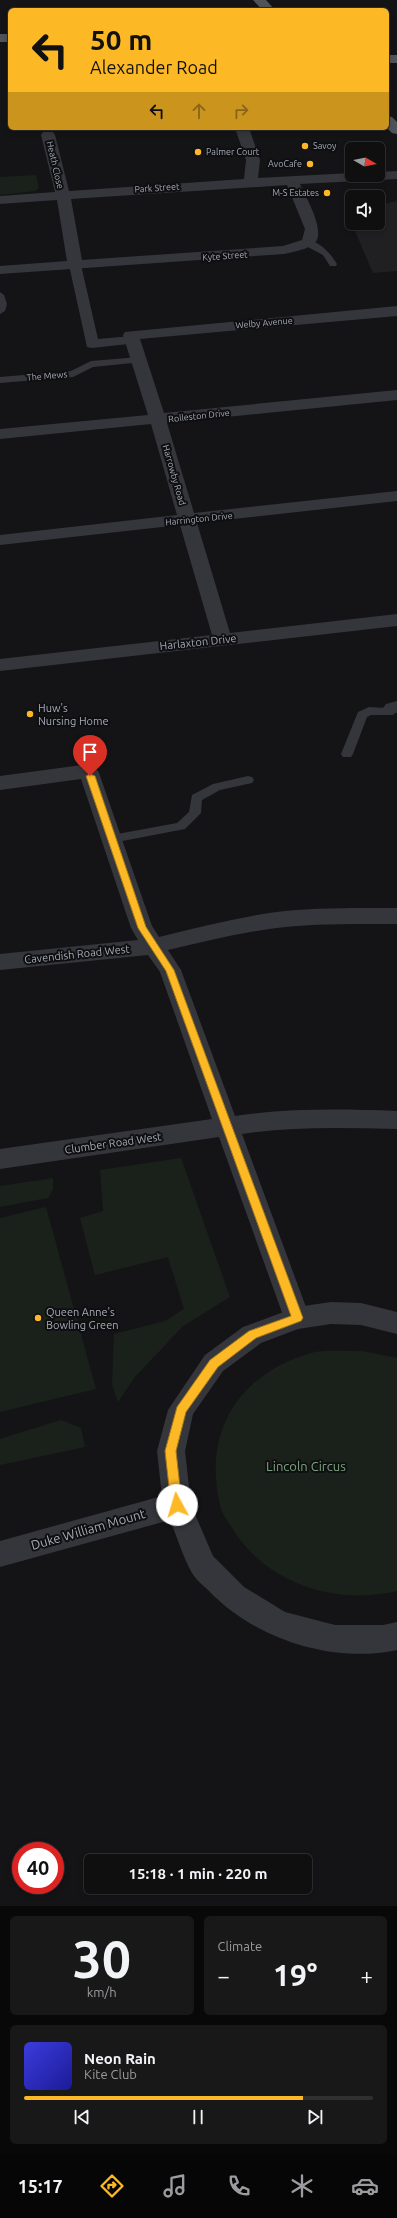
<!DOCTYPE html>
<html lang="en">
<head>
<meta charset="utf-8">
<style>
	:root { --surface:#0f0f10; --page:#181819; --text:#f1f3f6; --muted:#9b9c9f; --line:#2f2f30; --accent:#fdb925 }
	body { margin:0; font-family:Ubuntu,sans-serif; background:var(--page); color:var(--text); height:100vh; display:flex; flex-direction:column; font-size:15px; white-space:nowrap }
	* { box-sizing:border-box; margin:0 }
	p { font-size:13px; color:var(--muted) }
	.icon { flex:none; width:22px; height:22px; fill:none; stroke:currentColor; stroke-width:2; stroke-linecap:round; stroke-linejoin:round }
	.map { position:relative; height:1906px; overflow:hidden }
	.panel { display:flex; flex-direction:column; gap:10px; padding:10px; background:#080809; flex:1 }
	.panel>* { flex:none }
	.guide { position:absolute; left:8px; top:8px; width:381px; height:122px; border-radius:6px; box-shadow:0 2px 6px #0003,0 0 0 1px var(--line); background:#fdb925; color:#111; overflow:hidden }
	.needle { width:26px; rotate:99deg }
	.buttons { position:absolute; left:345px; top:142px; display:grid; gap:8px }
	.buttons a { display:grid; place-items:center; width:40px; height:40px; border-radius:6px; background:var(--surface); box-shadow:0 2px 6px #0003,0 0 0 1px var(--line); font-size:20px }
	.speed { position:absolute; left:12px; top:1842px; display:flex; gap:8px; font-size:20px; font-weight:700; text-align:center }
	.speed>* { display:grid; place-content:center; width:52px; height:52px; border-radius:50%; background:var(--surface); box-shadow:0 2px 6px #0003,0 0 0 1px var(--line); line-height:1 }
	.speed .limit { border:6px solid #d22; background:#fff; color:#111 }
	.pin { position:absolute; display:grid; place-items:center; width:34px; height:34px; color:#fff; margin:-41px -17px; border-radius:50% 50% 50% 0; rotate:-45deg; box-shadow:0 0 4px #0007 }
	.pin .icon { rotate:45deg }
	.me { position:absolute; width:44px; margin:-22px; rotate:354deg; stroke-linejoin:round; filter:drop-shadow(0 0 3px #0008) }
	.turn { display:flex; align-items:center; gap:14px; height:84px; padding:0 16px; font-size:18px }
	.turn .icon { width:52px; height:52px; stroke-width:2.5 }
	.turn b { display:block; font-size:28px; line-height:34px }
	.lanes { display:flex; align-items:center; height:38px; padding:0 16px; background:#0003; justify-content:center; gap:20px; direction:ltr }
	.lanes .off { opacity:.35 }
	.big { font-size:30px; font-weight:700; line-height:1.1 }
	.panel .tile { flex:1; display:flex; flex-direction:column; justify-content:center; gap:6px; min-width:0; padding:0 14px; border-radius:6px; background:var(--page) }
	.panel .dial { align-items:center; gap:0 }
	.dial b { font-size:52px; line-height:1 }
	.song { display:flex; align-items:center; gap:12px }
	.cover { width:48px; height:48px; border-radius:6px; background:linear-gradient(135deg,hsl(240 70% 55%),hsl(240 70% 35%)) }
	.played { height:4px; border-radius:2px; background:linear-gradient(90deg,var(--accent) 80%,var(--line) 80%) }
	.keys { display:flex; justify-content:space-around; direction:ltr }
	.heat { display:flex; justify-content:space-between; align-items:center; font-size:22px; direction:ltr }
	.panel .tiles { flex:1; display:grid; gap:10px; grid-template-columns:1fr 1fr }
	.tile:last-child { grid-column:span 2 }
	.trip { position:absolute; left:84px; top:1854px; width:228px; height:40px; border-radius:6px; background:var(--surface); box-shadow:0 2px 6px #0003,0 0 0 1px var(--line); font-weight:700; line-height:40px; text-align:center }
	.tabs { display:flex; height:64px; justify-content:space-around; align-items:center; background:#060606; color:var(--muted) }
	.tabs .icon { width:28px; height:28px }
	.tabs .selected { color:var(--accent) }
	.tabs b { font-size:18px; color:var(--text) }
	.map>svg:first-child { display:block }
	.built { fill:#202023 }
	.green { fill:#1a211b }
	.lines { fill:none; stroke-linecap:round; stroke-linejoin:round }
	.service { fill:#35363b; fill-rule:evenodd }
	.pedestrian { fill:#35363b; fill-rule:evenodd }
	.minor { fill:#35363b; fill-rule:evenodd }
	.tertiary { fill:#35363b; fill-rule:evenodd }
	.primary { fill:#51535b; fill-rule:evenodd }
	.route { fill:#fdb925; stroke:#a47818 }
	.poi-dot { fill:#fdb925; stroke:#0f0f11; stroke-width:1.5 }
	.labels { text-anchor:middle; stroke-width:4; stroke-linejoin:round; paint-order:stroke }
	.far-poi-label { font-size:9px; fill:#a5aab7; stroke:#0f0f11; text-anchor:start }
	.far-street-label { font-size:9px; fill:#a5aab7; stroke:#0f0f11 }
	.street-label { font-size:11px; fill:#a5aab7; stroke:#0f0f11 }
	.poi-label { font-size:11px; fill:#a5aab7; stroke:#0f0f11; text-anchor:start }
	.near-park-label { font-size:13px; fill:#7ba47e; stroke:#0f0f11 }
	.near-street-label { font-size:13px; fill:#a5aab7; stroke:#0f0f11 }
</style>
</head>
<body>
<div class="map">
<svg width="397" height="1906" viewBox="0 0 397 1906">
	<rect width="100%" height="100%" fill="#141416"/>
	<!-- built -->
	<path class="built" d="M397,201V271L373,273L346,210L352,209V223H378V205Z"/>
	<!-- green -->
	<g class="green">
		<path d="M36,175L39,188L35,191L0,195V177Z"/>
		<path d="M181,1158L230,1297L183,1326L134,1378L118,1402L112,1384L114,1334L165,1321L184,1309L168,1257L95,1275L80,1218L103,1211L100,1170Z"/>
		<path d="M53,1178V1189L48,1198L0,1207V1186Z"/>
		<path d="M46,1207L96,1389L0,1412V1218Z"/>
		<path d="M362,1351L397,1358V1591C338,1605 272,1586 236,1534C231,1526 222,1515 220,1505C203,1432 238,1374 311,1353C326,1349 347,1352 362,1351Z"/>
		<path d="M61,1420L81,1428L85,1447L0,1465V1439Z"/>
	</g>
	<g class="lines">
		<!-- service -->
		<g class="service">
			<path d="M304,241C318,238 331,254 337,264L336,266H330L323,255L304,245Z"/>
			<path d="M0,292L4,295L7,304L5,311L0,314Z"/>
			<path d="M139,357L142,358V362L93,367L73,377L0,383V377L71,371L91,361Z"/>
			<path d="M393,704L397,705V711L393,715H371L367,717L353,754L351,757H343L341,754L358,712L369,707L386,708Z"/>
			<path d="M248,776L252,777L254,780L252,783L220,790L202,800L201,813L185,829L112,843L106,839L112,835L177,823L189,812L192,795L213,784Z"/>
		</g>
		<!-- pedestrian -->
		<path class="pedestrian" d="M75,261L81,265L98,339L132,336L139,340L137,343L92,348L87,347L69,265Z"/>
		<!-- minor -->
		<g class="minor">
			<path d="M235,128H249L260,160L258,178L352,173V175H378V172L397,171V179L300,184C306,198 330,237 311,246C303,250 293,252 284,254L0,274V266L67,261L57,200L0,204V196L55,192L41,135L43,132H53L55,135L69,191L244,179L246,160ZM287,185L305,229L302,240L283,246L82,260L71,199Z"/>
			<path d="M397,306V316L140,339L164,413L397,390V400L167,423L194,513L397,491V501L197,523L230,633L397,614V626L0,671V659L212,635L180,525L0,545V535L177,515L151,424L0,439V429L148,415L123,335L125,332Z"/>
			<path d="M397,701V713L386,712L383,708L386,704Z"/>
			<path d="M82,765L96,768L99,773L152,926L159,937C196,928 232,919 269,913C311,907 355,908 397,908V924C355,924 311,923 269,929C235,934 202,942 168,950L181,970L235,1116C289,1108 342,1109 397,1111V1129C345,1128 293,1126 242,1134L310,1318L306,1326L297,1329L288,1326L284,1318L219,1137L0,1169V1149L212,1119L160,972L148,955L0,970V954L138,940L131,928L81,779L0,790V776Z"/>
		</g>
		<!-- tertiary -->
		<path class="tertiary" d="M331,1302L361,1303L397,1312V1334L361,1325L331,1324L298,1329L261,1343L223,1371L193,1414L185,1451L191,1505L213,1556L244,1587L285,1612L335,1625H383L397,1622V1650C332,1664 255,1639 209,1591C204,1586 196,1580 192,1573C183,1557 177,1537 170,1520L0,1567V1541L162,1496L157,1451L168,1410L205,1355L243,1327L297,1307Z"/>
		<!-- primary -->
		<g class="primary">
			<path d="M253,0H266L275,10H262Z"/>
			<rect x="0" y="34" width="10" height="8"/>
			<rect x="387" y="55" width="10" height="8"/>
			<path d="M387,116L392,117L397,122V134L392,133L387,128Z"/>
		</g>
	</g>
	<!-- route -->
	<path class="route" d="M90,774L95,776L146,927L174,970L303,1318L301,1321L256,1338L218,1367L186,1412L176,1451L182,1505L181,1509L177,1510L173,1509L171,1505L165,1451L177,1407L210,1360L249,1331L291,1316L166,971L138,928L86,776Z"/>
	<!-- markers -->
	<g class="poi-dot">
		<circle cx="305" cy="146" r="4"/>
		<circle cx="198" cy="152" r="4"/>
		<circle cx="310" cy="164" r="4"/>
		<circle cx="327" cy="193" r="4"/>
		<circle cx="30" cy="714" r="4"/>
		<circle cx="38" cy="1318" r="4"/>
	</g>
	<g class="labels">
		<!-- far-poi labels -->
		<g class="far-poi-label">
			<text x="313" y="149">Savoy</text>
			<text x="206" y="155">Palmer Court</text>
			<text x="302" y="167" text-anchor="end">AvoCafe</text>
			<text x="319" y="196" text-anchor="end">M-S Estates</text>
		</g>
		<!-- far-street labels -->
		<g class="far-street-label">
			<text transform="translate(55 165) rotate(77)" y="3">Heath Close</text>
			<text transform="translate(157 188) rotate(-4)" y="3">Park Street</text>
			<text transform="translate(225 256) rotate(-4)" y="3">Kyte Street</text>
			<text transform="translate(264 323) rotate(-5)" y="3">Welby Avenue</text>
			<text transform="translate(47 376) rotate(-5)" y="3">The Mews</text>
			<text transform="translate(199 416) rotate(-6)" y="3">Rolleston Drive</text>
			<text transform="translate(174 475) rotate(74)" y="3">Harrowby Road</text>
			<text transform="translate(199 519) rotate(-6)" y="3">Harrington Drive</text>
		</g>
		<!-- street labels -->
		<g class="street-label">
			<text transform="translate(198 642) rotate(-6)" y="4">Harlaxton Drive</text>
			<text transform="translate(77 954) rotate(-6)" y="4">Cavendish Road West</text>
			<text transform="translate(113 1143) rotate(-8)" y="4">Clumber Road West</text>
		</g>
		<!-- poi labels -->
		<g class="poi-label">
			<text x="38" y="712">Huw's<tspan x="38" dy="13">Nursing Home</tspan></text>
			<text x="46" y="1316">Queen Anne's<tspan x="46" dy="13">Bowling Green</tspan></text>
		</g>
		<!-- near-park labels -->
		<g class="near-park-label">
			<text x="306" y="1471">Lincoln Circus</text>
		</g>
		<!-- near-street labels -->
		<g class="near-street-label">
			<text transform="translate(88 1529) rotate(-16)" y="5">Duke William Mount</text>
		</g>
	</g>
</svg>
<div class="buttons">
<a><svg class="needle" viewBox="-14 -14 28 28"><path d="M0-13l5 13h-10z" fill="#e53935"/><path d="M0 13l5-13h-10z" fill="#9b9c9f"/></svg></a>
<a><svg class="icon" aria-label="sound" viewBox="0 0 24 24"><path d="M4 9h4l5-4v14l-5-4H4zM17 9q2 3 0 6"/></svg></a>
</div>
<div class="speed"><div class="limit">40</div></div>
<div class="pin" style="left:90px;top:776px;background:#d93025"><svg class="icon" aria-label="arrive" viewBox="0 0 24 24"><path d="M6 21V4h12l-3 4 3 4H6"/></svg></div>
<svg class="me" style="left:177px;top:1505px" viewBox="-20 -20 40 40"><circle r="19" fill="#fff"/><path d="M0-13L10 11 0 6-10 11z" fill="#fdb925"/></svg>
<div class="trip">15:18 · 1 min · 220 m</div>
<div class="guide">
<div class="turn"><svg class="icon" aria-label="left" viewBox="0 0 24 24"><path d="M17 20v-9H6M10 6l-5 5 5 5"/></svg><div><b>50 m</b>Alexander Road</div></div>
<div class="lanes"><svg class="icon" aria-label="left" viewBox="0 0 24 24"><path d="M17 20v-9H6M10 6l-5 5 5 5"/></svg><svg class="icon off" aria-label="ahead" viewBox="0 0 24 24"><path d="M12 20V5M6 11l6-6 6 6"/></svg><svg class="icon off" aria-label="right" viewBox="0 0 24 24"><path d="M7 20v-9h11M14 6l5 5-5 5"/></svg></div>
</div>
</div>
<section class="panel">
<div class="tiles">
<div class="tile dial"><b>30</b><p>km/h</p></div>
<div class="tile"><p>Climate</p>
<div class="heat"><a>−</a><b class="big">19°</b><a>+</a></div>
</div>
<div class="tile">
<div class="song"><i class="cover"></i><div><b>Neon Rain</b><p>Kite Club</p></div></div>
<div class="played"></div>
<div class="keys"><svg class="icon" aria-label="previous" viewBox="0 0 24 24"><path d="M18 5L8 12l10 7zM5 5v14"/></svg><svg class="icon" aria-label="pause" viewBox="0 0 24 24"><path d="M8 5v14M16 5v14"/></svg><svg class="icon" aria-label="next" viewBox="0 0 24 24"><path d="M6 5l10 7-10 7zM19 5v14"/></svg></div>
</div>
</div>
</section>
<nav class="tabs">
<b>15:17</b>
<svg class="icon selected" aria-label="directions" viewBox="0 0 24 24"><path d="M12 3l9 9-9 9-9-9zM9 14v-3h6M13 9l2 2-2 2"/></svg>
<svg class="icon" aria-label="music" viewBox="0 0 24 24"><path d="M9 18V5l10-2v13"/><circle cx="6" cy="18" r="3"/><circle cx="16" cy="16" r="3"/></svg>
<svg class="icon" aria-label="phone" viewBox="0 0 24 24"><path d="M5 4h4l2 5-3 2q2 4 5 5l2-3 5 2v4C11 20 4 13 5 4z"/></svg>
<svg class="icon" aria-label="climate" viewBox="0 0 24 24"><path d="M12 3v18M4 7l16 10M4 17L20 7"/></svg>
<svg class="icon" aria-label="car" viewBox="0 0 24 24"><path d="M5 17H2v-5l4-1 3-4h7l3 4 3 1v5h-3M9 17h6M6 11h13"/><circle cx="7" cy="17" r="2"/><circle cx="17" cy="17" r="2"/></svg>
</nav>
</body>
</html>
